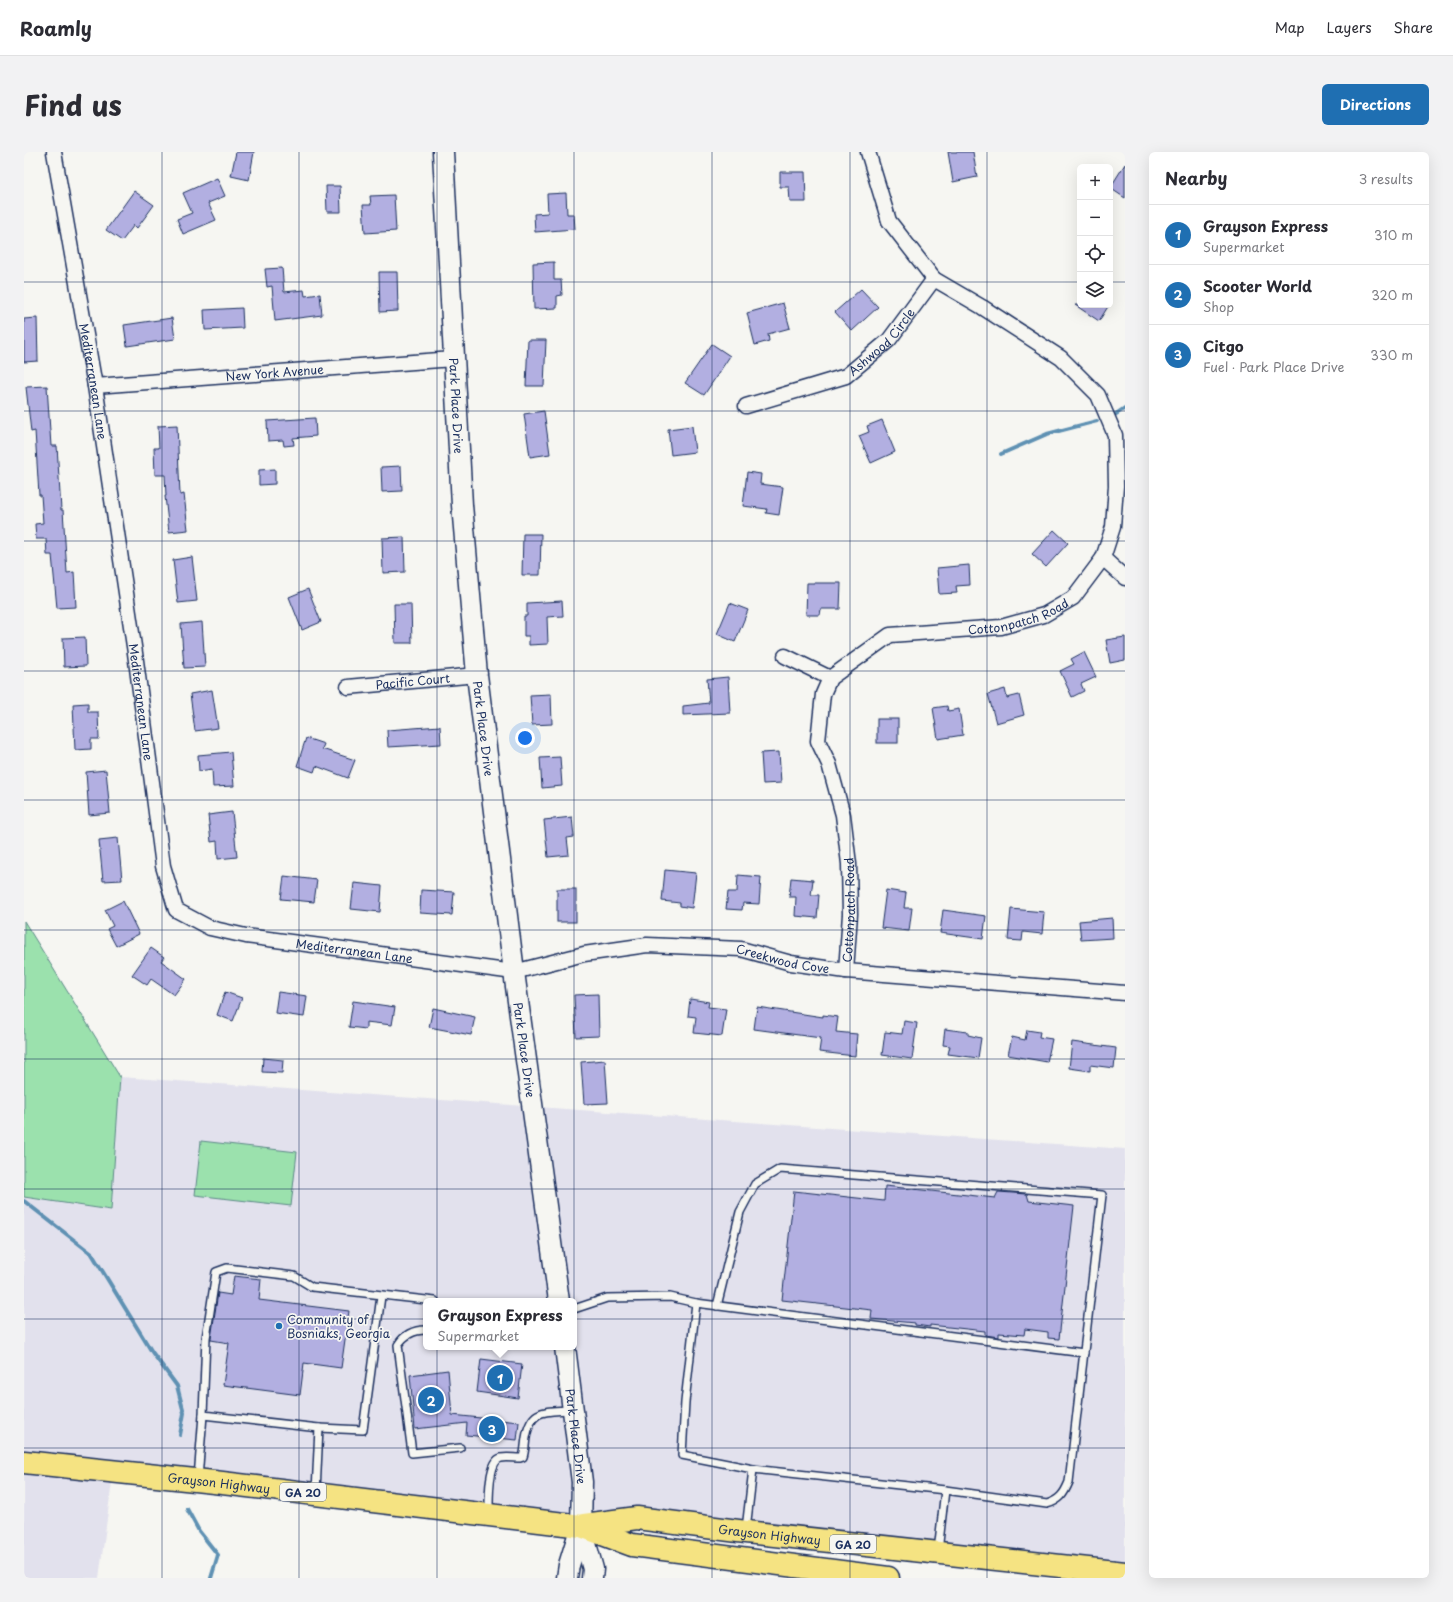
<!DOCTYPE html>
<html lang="en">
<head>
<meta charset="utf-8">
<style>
	:root { --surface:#fff; --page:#f2f2f3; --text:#2b2b33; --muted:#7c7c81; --line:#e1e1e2; --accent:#1f6fb2 }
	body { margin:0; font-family:"Playpen Sans",sans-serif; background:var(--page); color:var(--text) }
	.controls { position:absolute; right:12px; top:12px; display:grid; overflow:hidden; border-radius:6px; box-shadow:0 4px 16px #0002 }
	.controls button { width:36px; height:36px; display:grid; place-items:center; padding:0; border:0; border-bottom:1px solid var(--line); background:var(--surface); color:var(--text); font:20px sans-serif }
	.you { position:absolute; left:501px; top:586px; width:14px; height:14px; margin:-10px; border:3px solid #fff; border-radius:50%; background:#1a73e8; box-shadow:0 0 0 6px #1a73e833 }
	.badge { display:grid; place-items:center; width:26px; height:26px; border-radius:50%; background:var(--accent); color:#fff; font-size:13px; font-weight:700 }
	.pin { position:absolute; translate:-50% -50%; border:2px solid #fff; box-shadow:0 1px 4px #0006 }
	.popup { position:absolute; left:399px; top:1146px; width:154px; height:52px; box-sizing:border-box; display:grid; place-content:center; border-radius:6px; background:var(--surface); filter:drop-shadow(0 1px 3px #0005); font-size:13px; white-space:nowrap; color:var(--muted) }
	.popup b { font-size:15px; color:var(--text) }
	.popup::after { content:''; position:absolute; left:50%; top:100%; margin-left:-8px; border:8px solid transparent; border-top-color:var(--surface) }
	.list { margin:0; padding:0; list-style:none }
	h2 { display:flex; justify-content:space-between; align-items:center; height:52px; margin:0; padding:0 16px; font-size:17px }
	h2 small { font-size:13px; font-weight:400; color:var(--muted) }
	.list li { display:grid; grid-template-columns:26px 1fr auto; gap:12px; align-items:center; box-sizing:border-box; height:60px; padding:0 16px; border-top:1px solid var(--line) }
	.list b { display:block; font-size:15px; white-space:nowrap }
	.list p { margin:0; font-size:13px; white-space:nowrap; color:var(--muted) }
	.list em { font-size:13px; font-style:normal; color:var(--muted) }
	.icon { flex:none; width:22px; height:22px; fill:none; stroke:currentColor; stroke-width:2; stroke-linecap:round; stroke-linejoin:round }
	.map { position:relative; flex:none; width:1101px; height:1426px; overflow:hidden; border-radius:6px }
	header { display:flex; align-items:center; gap:24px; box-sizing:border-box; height:56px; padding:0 20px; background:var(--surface); border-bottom:1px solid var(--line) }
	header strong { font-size:19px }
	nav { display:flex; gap:22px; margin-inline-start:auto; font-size:14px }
	.intro { display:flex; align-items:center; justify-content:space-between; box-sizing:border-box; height:96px; padding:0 24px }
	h1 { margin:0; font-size:28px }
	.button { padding:10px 18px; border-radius:6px; background:var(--accent); color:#fff; font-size:14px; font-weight:700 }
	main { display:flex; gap:24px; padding:0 24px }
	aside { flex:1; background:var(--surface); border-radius:6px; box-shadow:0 4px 16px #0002 }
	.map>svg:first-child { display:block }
</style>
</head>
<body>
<header>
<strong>Roamly</strong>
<nav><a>Map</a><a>Layers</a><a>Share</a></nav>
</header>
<div class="intro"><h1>Find us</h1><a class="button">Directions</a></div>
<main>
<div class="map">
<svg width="1101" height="1426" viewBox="0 0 1101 1426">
	<rect width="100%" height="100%" fill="#f6f6f2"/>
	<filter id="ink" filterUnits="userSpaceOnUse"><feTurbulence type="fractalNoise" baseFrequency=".025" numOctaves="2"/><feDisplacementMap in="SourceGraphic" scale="8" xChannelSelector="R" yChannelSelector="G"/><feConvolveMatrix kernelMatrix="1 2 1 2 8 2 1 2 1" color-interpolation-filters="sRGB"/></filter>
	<g filter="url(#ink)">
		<path fill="#e2e1ed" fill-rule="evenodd" d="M96 925 1101 997V1426H1041L555 1361 270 1338 91 1308 75 1426H0V1045L87 1058ZM402 1149H550V1195H402Z"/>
		<g fill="#9be1ad" stroke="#5b8886">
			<path d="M0 769 96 925 87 1058 0 1045Z"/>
			<path d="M177 989 273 1000 267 1054 171 1043Z"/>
		</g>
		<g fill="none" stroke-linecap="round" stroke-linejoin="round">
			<g stroke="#5e91b3" stroke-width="4">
				<path d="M1086 266 1101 256"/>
				<path d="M977 302 1023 282 1073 269"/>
				<path d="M0 1049 68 1102 128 1200 153 1234 160 1261 156 1283"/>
				<path d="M163 1357 175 1379 194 1403 187 1426"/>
			</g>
		</g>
		<g fill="#b2afe1" stroke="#1b2f5e">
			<path d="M212 0H230L225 28 207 24Z"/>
			<path d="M924 0H949L953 25 929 30Z"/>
			<path d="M1101 12V46L1086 36Z"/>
			<path d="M756 20H781L782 50H766L765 35H756Z"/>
			<path d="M193 26 201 44 184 51 192 68 159 82 153 67 168 61 159 41Z"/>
			<path d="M302 34H316L317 60H303Z"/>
			<path d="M110 39 130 53 113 76 110 73 98 89 82 78Z"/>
			<path d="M542 41 543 62H550L551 77 511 80 510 62 524 61 523 42Z"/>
			<path d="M370 43 372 79 341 81 339 53H347L346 44Z"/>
			<path d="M530 110V128H537L538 143 533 144V156L510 157 509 111Z"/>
			<path d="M258 116 260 140 280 138 281 144 296 142 298 163 251 169 248 134 243 135 241 117Z"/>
			<path d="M355 120H373L374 159 356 160Z"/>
			<path d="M837 137 854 155 828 179 811 160Z"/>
			<path d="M759 151 766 176 744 182 745 189 731 193 723 161Z"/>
			<path d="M1051 153H1085L1075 169Z"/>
			<path d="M218 156 219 176 181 178 180 158Z"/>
			<path d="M13 166 14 209 0 210V167Z"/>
			<path d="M148 166 151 187 103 194 100 173Z"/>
			<path d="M504 188H522L520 234H502Z"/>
			<path d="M688 192 706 204 680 243 661 231Z"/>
			<path d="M23 234 27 294H33L37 358H39L43 421 50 420 52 455 33 456 28 403H23L22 387H12L11 372 19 371 17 343H15L11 279 7 280 2 235Z"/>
			<path d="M520 259 526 302 506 305 500 262Z"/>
			<path d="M291 266 292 284 269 286 270 293 260 294 259 288 244 289 243 269Z"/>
			<path d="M858 268 871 300 847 311 835 284 845 280 843 274Z"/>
			<path d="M153 273 156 343 160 342 164 378 145 380 141 344H142L141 323H131L130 296H135L134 274Z"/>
			<path d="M668 274 671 300 647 303 644 277Z"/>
			<path d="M377 314 378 339 358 340 357 315Z"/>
			<path d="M251 317V332L235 333V318Z"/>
			<path d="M723 320 737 322 736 332 759 335 755 363 742 361 743 357 719 354Z"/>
			<path d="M1030 378 1044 391 1022 415 1008 402Z"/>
			<path d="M499 382H517L516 423H498Z"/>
			<path d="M380 385 381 420 359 421 358 386Z"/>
			<path d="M168 405 173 449 154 451 149 408Z"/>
			<path d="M945 413 946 433 932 434 933 441 915 442 913 416Z"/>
			<path d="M783 431H817L816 457H797L796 463H782Z"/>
			<path d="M284 437 297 470 278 478 265 445Z"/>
			<path d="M538 449 539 464 523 465 524 492 505 493V484H500V464H503V451Z"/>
			<path d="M706 451 724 458 711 490 693 482Z"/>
			<path d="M370 452H387L388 491H371Z"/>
			<path d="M178 470 181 515 160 516 157 472Z"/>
			<path d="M61 485 62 514 40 515 39 486Z"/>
			<path d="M1101 485V508L1086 511 1082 488Z"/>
			<path d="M1060 500 1072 525 1057 532 1060 539 1048 545 1036 519 1050 512 1047 507Z"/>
			<path d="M704 525 706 561 659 563V554L685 551 683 527Z"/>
			<path d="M981 537 983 546 995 543 1000 563 972 571 964 542Z"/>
			<path d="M188 538 194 576 171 579 166 542Z"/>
			<path d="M527 542 528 572 508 573 506 543Z"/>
			<path d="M64 551V560H74L75 587H67V597L51 598 49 552Z"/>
			<path d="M923 554 924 559 935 557 939 583 914 587 909 556Z"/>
			<rect x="853" y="567" width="21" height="24"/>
			<path d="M416 574 417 592 364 595 363 578Z"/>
			<path d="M282 586 300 592 298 597 331 608 324 626 292 614 290 620 273 614Z"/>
			<path d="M207 600 210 634 189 635 188 617 175 619 174 603Z"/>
			<path d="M755 600 757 631 739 632 737 601Z"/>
			<path d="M536 605 538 634 518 636 516 606Z"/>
			<path d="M82 618 86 661 65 663 62 620Z"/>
			<path d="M208 660 213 705 194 707 193 689 187 690 184 663Z"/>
			<path d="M548 665 550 685 543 686 545 703 524 705 520 668Z"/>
			<path d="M94 686 98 728 79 729 75 688Z"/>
			<path d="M641 718 672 721 668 756 656 754V751L638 749Z"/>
			<path d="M714 723 737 725 735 752 719 751 718 758 702 757 704 740H713Z"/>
			<path d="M260 724 293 728 290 750 257 747Z"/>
			<path d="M767 726 789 728 787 743H795L793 766 771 764 772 745H765Z"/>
			<path d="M330 731 358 734 356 760 327 757Z"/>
			<rect x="533" y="737" width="19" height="33"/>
			<path d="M397 738 430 740 428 763 396 761Z"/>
			<path d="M862 738 882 741 880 756H888L885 779 857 776Z"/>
			<path d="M99 749 115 782 92 794 83 777 89 774 81 758Z"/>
			<path d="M987 757 1020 760 1018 782 999 780 998 789 984 788Z"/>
			<path d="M919 758 962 764 959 787 916 781Z"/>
			<path d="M1088 766 1089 786 1057 788 1055 769Z"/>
			<path d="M127 796 140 805 137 809 162 827 150 843 127 827 123 833 108 823Z"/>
			<path d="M201 840 218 846 209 869 193 863Z"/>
			<path d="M254 840 283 844 280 865 251 861Z"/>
			<path d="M574 842 575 884 552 885 550 843Z"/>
			<path d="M666 847 685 850 684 855 702 857 698 884 670 881 672 865 664 864Z"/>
			<path d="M329 849 371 855 368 873 342 870V877L325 875Z"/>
			<path d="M733 855 799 865V863L814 865 812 880 833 882 831 904 795 900 797 886 730 877Z"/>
			<path d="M409 856 451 865 447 883 405 875Z"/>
			<path d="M880 869 893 871 888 907 858 903 861 880 878 882Z"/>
			<path d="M921 877 944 880V883L957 886 954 906 924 902 926 894 919 893Z"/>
			<path d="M1003 878 1016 880 1015 885 1028 887 1023 910 984 903 988 885 1001 888Z"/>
			<path d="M1048 890 1092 896 1090 916 1066 913V919L1045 916Z"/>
			<path d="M239 906 259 908 258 921 238 920Z"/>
			<path d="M581 908 584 951 560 952 557 910Z"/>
			<path d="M861 1034 971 1046 974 1040 1003 1042 1005 1049 1050 1054 1035 1187 1024 1186V1180L1001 1177 1000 1183 975 1181V1185L961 1183V1179L906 1173V1175L891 1173V1171L847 1167 848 1158 758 1148 770 1039 860 1049Z"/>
			<path d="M210 1124 237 1127 235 1148 325 1159 317 1216 280 1211 276 1243 199 1233 205 1191 187 1188V1186L194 1141 207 1143Z"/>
			<path d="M457 1207 498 1212 494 1246 453 1240Z"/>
			<path d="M424 1218 428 1263 495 1270 493 1288 442 1283 443 1271 391 1277 386 1223Z"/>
		</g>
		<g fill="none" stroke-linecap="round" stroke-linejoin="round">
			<g stroke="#1b2f5e" stroke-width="10">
				<g id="lane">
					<path d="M672 1151 1060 1201"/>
					<path d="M693 1154 716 1060 731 1032 756 1017 1078 1043 1045 1330C1040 1342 1036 1348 1023 1352L921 1338"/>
					<path d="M550 1157 583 1146 646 1145 672 1151 661 1250 658 1303 729 1317 722 1377"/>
					<path d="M402 1178C390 1178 380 1183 374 1193L388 1301 436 1296"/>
					<path d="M295 1276 179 1263 182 1186 192 1120 203 1116 270 1124 288 1135 411 1149"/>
					<path d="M729 1317 921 1338 914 1399"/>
					<path d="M174 1326 179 1263"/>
					<path d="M292 1340 295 1276 339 1278 357 1144"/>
					<path d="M465 1360C465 1349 464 1309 477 1306 482 1305 490 1306 496 1306L499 1305C501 1299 501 1292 502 1286 507 1255 522 1260 547 1258"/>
				</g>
			</g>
			<g stroke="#1b2f5e" stroke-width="17">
				<g id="street">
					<path id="s1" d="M30 0 71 234 111 501 139 714 152 758 186 776 222 784 490 820 560 802 623 793 717 797 767 811 822 819 1101 841"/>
					<path id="s2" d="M71 234 429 207"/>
					<path id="s3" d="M722 254 822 224 865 188 910 127"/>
					<path d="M1079 406 1101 426"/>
					<path d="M761 504 806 526"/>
					<path id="s4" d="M324 535 453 523"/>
					<path id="s5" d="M822 819 826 762 825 712 819 663 805 612 794 589 799 542 806 526 866 483 977 475 1020 463 1049 446 1079 406 1089 375 1092 334 1091 283 1074 243 1037 206 958 155 910 127 865 69 844 0"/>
				</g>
			</g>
			<g stroke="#1b2f5e" stroke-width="23">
				<g id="secondary">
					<path id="s6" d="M419 0 438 353 453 523 490 820 535 1149"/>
					<path id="s7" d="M541 1195 558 1330 557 1374 545 1413 543 1426"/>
					<path d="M557 1374 569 1417 568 1426"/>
				</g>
			</g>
			<g stroke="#1b2f5e" stroke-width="25">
				<g id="primary">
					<path id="s8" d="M0 1310 190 1330 557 1374 608 1393 864 1426"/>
					<path id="s9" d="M560 1373 613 1366 722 1380 1101 1421"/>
				</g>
			</g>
			<use href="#lane" stroke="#f6f6f2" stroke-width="7"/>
			<use href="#street" stroke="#f6f6f2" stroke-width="14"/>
			<use href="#secondary" stroke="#f6f6f2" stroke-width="20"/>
			<use href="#primary" stroke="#f5e382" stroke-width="22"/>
		</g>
	</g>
	<path fill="none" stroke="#1b2f5e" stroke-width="1" stroke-opacity="0.55" d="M138 0V1426M275 0V1426M413 0V1426M550 0V1426M688 0V1426M826 0V1426M963 0V1426M0 130H1056M1086 130H1101M0 259H1101M0 389H1101M0 519H1101M0 648H1101M0 778H1101M0 907H1101M0 1037H1101M0 1167H1101M0 1296H1101"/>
	<circle fill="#1f6fb2" stroke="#f6f6f2" stroke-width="1.5" cx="255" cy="1174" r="4"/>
	<g text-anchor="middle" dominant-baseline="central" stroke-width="3.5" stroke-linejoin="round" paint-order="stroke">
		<g fill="#f6f6f2" stroke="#5d6b8a" stroke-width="1">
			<rect x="256" y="1331" width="46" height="18" rx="3"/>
			<rect x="806" y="1383" width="46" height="18" rx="3"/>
		</g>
		<g font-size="11" font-weight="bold" fill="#1b2f5e">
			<text x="279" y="1340">GA 20</text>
			<text x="829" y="1392">GA 20</text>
		</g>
		<g font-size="12" fill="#1b2f5e" stroke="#f6f6f2">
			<text stroke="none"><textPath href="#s3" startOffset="154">Ashwood Circle</textPath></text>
			<text stroke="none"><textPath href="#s2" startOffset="180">New York Avenue</textPath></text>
			<text stroke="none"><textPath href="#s1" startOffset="233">Mediterranean Lane</textPath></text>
			<text stroke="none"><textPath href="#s6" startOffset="254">Park Place Drive</textPath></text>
			<text stroke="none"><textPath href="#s5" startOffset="504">Cottonpatch Road</textPath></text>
			<text stroke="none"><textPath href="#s4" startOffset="65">Pacific Court</textPath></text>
			<text stroke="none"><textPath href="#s1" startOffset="557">Mediterranean Lane</textPath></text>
			<text stroke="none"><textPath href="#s6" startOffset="578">Park Place Drive</textPath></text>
			<text stroke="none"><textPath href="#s5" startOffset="61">Cottonpatch Road</textPath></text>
			<text stroke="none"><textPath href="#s1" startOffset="953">Mediterranean Lane</textPath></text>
			<text stroke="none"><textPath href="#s1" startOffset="1387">Creekwood Cove</textPath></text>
			<text stroke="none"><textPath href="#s6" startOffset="902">Park Place Drive</textPath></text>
			<text stroke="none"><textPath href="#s7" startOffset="90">Park Place Drive</textPath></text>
			<text stroke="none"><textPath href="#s8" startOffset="196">Grayson Highway</textPath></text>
			<text stroke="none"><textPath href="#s9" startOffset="187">Grayson Highway</textPath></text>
		</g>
		<g font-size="12" fill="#1b2f5e" stroke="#f6f6f2" text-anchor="start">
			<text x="263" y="1167">Community of<tspan x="263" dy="14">Bosniaks, Georgia</tspan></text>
		</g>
	</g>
</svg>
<div class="controls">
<button>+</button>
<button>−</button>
<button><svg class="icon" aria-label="locate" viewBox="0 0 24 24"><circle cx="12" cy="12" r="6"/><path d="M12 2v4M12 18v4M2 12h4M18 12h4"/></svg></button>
<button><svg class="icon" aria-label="layers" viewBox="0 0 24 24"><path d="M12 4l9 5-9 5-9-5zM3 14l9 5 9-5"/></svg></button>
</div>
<div class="you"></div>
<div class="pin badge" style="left:476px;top:1226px">1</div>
<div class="popup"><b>Grayson Express</b>Supermarket</div>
<div class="pin badge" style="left:407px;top:1248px">2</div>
<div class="pin badge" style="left:468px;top:1277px">3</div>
</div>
<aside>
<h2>Nearby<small>3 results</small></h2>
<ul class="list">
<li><span class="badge">1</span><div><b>Grayson Express</b><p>Supermarket</p></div><em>310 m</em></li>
<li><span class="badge">2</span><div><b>Scooter World</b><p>Shop</p></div><em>320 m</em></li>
<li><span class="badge">3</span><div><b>Citgo</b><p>Fuel · Park Place Drive</p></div><em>330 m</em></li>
</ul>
</aside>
</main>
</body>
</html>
